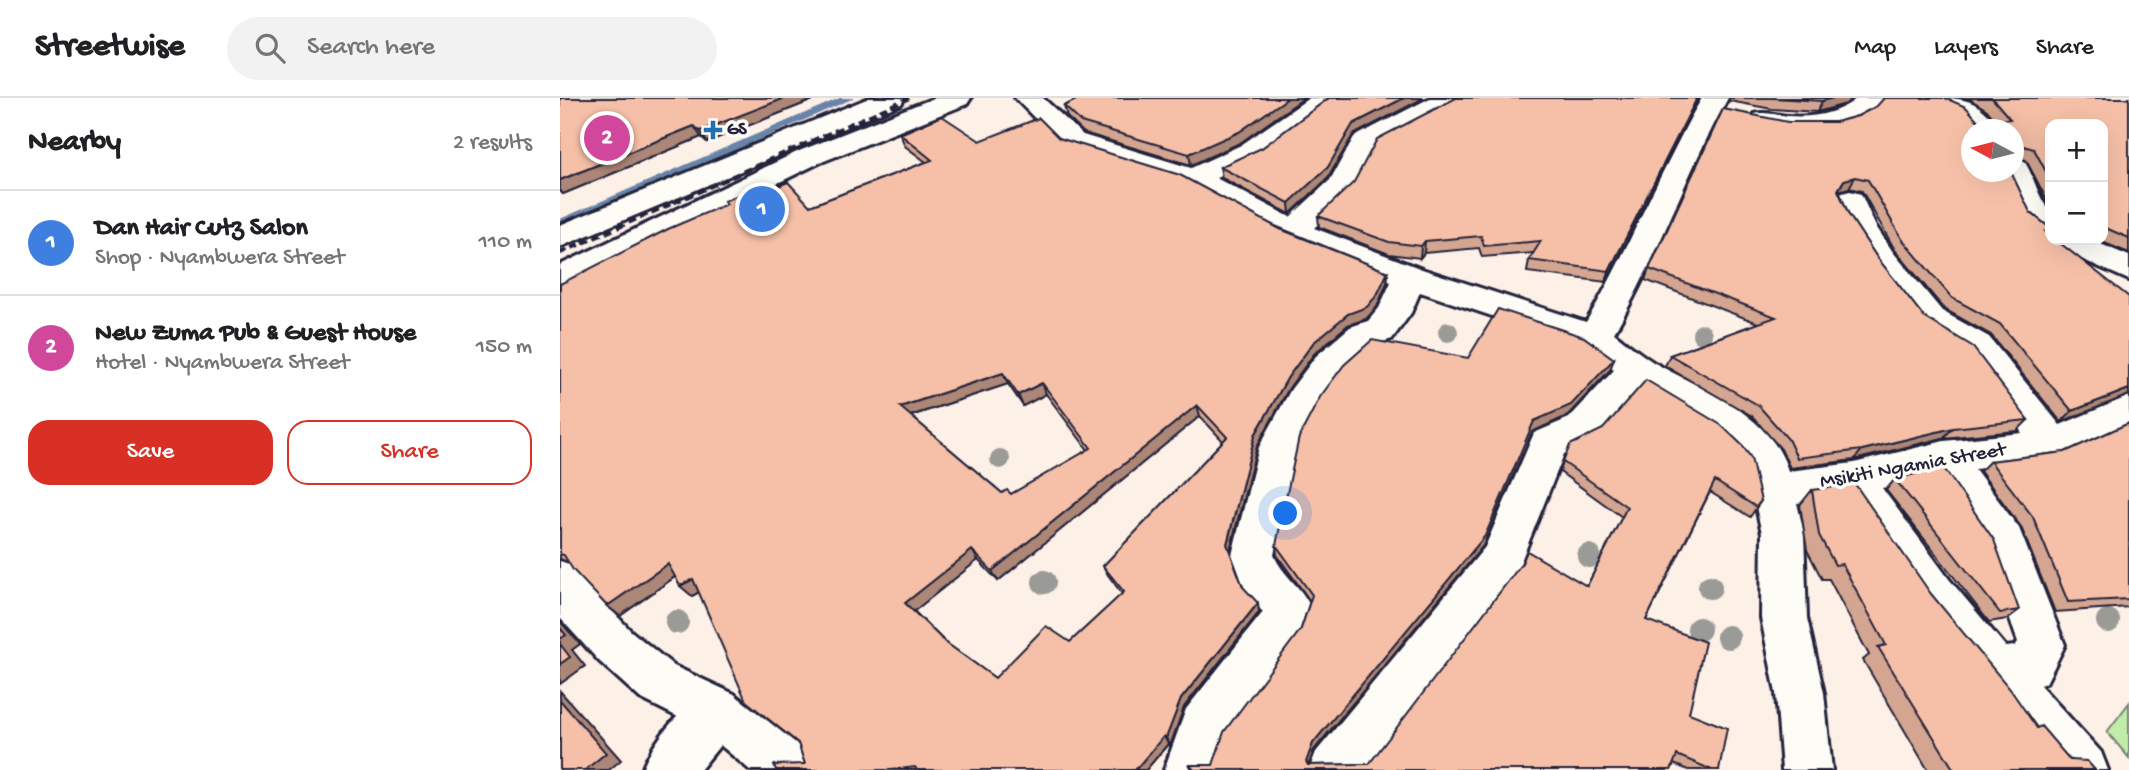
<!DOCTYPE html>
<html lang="en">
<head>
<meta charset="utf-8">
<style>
	:root { --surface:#fff; --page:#f2f2f2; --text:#202124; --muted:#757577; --line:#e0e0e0; --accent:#d93025 }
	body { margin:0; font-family:"Gochi Hand",sans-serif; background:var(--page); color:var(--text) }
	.controls { position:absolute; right:21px; top:21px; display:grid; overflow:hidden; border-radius:14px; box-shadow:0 7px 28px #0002 }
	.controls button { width:63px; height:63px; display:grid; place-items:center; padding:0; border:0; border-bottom:2px solid var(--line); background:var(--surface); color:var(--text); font:35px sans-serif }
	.compass { position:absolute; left:1401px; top:21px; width:63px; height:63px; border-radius:50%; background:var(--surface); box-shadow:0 7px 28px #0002; rotate:277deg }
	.you { position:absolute; left:726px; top:416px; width:24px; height:24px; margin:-18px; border:5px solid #fff; border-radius:50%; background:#1a73e8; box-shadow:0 0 0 10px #1a73e833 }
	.badge { display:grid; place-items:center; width:46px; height:46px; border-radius:50%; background:var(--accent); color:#fff; font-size:23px; font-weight:700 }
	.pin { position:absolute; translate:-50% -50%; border:4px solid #fff; box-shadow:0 2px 7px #0006 }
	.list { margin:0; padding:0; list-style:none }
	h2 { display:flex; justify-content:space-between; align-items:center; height:91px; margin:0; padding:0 28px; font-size:30px }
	h2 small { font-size:23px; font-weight:400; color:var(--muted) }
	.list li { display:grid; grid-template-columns:46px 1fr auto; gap:21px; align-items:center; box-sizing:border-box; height:105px; padding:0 28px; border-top:2px solid var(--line) }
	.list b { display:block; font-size:26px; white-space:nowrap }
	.list p { margin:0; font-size:23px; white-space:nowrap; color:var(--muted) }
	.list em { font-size:23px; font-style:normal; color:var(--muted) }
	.actions { display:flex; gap:14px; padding:21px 28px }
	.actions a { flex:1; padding:16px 0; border:2px solid var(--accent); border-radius:21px; text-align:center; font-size:24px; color:var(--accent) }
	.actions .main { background:var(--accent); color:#fff }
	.icon { flex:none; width:38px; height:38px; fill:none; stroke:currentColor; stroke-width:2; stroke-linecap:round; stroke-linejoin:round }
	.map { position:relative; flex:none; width:1569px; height:672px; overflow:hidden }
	header { display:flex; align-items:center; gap:42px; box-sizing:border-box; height:98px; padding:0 35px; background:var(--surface); border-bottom:2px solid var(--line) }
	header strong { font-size:33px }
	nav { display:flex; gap:38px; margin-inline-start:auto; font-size:24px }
	.search { width:490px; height:63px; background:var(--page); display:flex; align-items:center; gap:18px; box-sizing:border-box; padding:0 24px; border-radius:38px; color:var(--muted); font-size:26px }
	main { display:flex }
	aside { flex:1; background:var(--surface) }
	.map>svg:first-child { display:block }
</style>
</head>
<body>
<header>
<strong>Streetwise</strong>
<div class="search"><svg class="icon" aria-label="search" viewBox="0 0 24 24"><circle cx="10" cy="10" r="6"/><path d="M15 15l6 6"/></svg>Search here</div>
<nav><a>Map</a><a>Layers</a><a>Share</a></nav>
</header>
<main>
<aside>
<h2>Nearby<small>2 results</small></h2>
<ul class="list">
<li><span class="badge" style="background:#3f7fe0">1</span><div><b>Dan Hair Cutz Salon</b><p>Shop · Nyambwera Street</p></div><em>110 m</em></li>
<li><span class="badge" style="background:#d1479c">2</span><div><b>New Zuma Pub &amp; Guest House</b><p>Hotel · Nyambwera Street</p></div><em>150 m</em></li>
</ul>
<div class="actions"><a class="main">Save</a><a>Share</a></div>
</aside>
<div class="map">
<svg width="1569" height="672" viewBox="0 0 1569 672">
	<rect width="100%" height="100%" fill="#fcf0e7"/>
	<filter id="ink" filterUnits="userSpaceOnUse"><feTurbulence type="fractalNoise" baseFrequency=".0143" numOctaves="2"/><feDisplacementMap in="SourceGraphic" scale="14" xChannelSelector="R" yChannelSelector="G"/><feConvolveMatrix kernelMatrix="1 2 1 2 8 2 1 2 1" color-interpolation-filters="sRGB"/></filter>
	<g filter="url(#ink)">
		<path fill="#c1eca9" stroke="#728772" stroke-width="2" d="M1569 605V660L1547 634Z"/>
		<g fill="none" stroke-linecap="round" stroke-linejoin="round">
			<path fill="#6984a9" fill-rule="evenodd" d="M280 0H294L0 130V121Z"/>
			<g stroke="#22223b" stroke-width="6">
				<g id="street">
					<path d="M309 0H345L341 6 0 149V127Z"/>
					<path d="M455 0H483L523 37 631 70 681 47 749 0H779L701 59 656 80 730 119 770 82 794 39 870 0H903L899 6 815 50 792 93 754 130 862 171 1026 224C1070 152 1098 72 1142 0H1168C1125 76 1098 160 1054 235 1067 245 1079 255 1093 264 1140 291 1211 315 1228 373L1294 365 1384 343 1462 335 1405 257 1358 229 1311 168 1285 127 1275 102 1279 96 1290 93 1301 96 1315 127 1333 154 1382 213 1429 239 1500 327 1569 298V328L1493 362 1415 371 1459 430 1505 547 1486 585 1480 587 1541 654 1548 672H1490L1357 509 1284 399 1237 405 1244 435 1247 520 1264 595 1272 672H1222L1216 595 1201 520 1202 435 1187 370 1178 356 1157 336 1081 290 1037 340 1004 356 957 473 806 672H749L756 654 925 449 974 335 1009 320 1054 272 1022 248 860 194 851 215 832 241 814 247 782 276 758 309 737 349 714 457C723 478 741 488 750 508L739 539 664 641 654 672H604L626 611 703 514 687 498 672 457 699 349 731 291 756 258 790 229 808 223 819 210 831 184 722 140 623 86 503 49ZM1375 377 1425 451 1458 544 1455 548 1446 549 1389 481 1322 390Z"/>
					<path d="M1297 0H1326C1299 40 1236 38 1194 28L1190 22 1194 16C1206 13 1216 17 1228 18 1252 20 1278 16 1297 0Z"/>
					<path d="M1370 0C1406 0 1418 0 1440 32H1412L1401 18 1374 6Z"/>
					<path d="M1454 60 1464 63C1475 79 1477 99 1490 113V142H1531L1569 158V182L1494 149 1490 142C1461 134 1450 98 1441 74H1454Z"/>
					<path d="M157 589 174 596 181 613 174 630 140 672H82C94 641 126 602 157 589Z"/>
				</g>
			</g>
			<g stroke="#22223b" stroke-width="6">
				<g id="secondary">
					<path d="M374 0H411L407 6 259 65 0 191V167L239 53Z"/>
					<path d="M0 463 15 468 24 483 71 533 114 568 174 596 247 654 254 672H190L140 630 80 600 39 563 0 520Z"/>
				</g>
			</g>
			<use href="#street" fill="#fdfcf7" fill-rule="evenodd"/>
			<use href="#secondary" fill="#fdfcf7" fill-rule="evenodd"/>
			<path stroke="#22223b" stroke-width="4.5" stroke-dasharray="8 4.5" stroke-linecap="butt" d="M0 155 349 0"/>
		</g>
		<g fill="#9a9a97">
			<circle cx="888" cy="234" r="10"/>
			<circle cx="1142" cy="236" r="10"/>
			<circle cx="440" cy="361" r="10"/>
			<circle cx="1029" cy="458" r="12"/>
			<circle cx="484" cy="484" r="12"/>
			<circle cx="1150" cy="489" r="12"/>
			<circle cx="1548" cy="523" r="12"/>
			<circle cx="117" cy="524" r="12"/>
			<circle cx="1139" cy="531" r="12"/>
			<circle cx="1168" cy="539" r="12"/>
		</g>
		<g fill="#d4a590" stroke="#22223b" stroke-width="2" fill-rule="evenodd">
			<path d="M0 0H258L147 44 141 39 3 96 0 93Z"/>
			<path d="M769 0H864L793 37 768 80 730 116 662 80 660 69 702 50Z"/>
			<path d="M896 0H1139L1046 184 967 174 969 162 974 155 922 159 919 150 864 155 860 160 829 156 759 129 758 118Z"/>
			<path d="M1169 0H1293L1286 6 1257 14 1212 11 1169 3Z"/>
			<path d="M1403 0H1569V155L1537 142H1543V26H1490V108L1466 62 1459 60 1453 68V32H1411L1470 114 1490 130V142L1569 297 1501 324 1431 237 1384 211 1335 152 1302 93 1289 90 1279 93 1289 117 1316 158 1364 219 1468 322 1457 333 1383 340 1294 362 1230 370 1221 351 1192 318 1105 268 1110 257 1198 225 1085 182 1089 171 1228 24H1276L1298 18 1317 8 1419 24 1435 22 1427 12 1411 2Z"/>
			<path d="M504 8 680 45 631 67 524 35 507 19Z"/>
			<path d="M340 36 420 43 499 40 828 174 827 185 817 209 806 221 788 227 754 256 729 290 697 348 670 454 683 489 699 514 624 609 610 648 608 646 586 672H216L245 666 238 645 139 494 132 498 115 479 60 518 47 508 8 464 0 461V186L250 108 366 64 345 48ZM448 286 463 308 486 296 528 352 451 396 442 395 351 318ZM640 318 663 343 543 468 548 477 562 496 510 544 435 580 385 544 354 513 418 462 438 483Z"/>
			<path d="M908 260 1050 272 1007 318 972 334 923 448 754 652 748 667 809 666 1027 488 1062 419 1000 374 1003 364 1043 331 1201 403 1190 419 1150 394 1086 522 1129 615 1159 672H1128L1114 666 1111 672H632L630 667H653L741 531 750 503 717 457 716 447Z"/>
			<path d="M1569 325V509L1495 514 1461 429 1420 373 1430 363 1505 354Z"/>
			<path d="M1335 381 1459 512 1447 521 1429 524 1326 392Z"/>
			<path d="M1252 392 1371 496 1477 630 1510 662 1535 672H1368L1303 562 1309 557 1269 481H1262L1247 452 1240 407Z"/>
		</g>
		<g fill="#ac8676" stroke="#22223b" stroke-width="2">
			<path d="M225 0H258L147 44 140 33Z"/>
			<path d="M728 0H744L680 45 631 67 629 56Z"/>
			<path d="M844 0H864L793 37 768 80 730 116 729 105 793 26Z"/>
			<path d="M1137 0H1139L1046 184 1049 173Z"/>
			<path d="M1273 0H1293L1286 6 1257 14 1262 3Z"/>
			<path d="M134 28 141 39 3 96 0 92V82Z"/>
			<path d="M1295 79 1289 90 1278 93 1273 103 1284 82Z"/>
			<path d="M865 143 864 155 860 160 861 148Z"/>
			<path d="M828 174 827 185 817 209 806 221 788 227 754 256 729 290 697 348 669 456 667 446 695 337 728 279 753 245Z"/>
			<path d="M1054 261 1050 272 1007 318 972 334 923 448 754 652 747 671 746 664 753 645 974 323Z"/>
			<path d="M443 275 448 286 347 319 340 309Z"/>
			<path d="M482 285 486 296 463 308 458 297Z"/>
			<path d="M1569 291V297L1501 324 1512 313Z"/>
			<path d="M637 307 640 318 438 483 432 473Z"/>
			<path d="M1393 330 1383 340 1294 362 1302 352Z"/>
			<path d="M412 452 418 462 353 514 345 505Z"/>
			<path d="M108 466 120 475 60 518 47 508Z"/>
			<path d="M133 481 145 491 132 498 120 488Z"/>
			<path d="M698 505 699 514 624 609 610 648 606 640 621 601Z"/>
			<path d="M0 523 20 546 12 552 25 568 0 586Z"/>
			<path d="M0 593 61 662 49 672H25L0 602Z"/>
			<path d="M604 638 608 646 586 672H575Z"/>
		</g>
		<g fill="#f6c0a8" stroke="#22223b" stroke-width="2" fill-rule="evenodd">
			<path d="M0 0H225L140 33 134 28 0 82Z"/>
			<path d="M520 0H728L679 34 629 56 521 24 504 8Z"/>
			<path d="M769 0H844L793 26 768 69 729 105 660 69 702 50Z"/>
			<path d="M896 0H1137L1049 173 969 162 981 143 924 148 921 138 865 143 861 148 829 144 758 118 794 84 817 41Z"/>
			<path d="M1214 0H1273L1262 3Z"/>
			<path d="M1324 0H1385L1406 9 1419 24 1450 21 1432 0H1569V140L1543 129V26H1490V81L1474 51 1460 47 1459 60H1453V32H1411V74H1451L1470 114 1490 130V135L1486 134 1490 138V142H1496L1569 199V291L1512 313 1440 226 1392 200 1342 141 1308 82 1295 79 1284 82 1278 92 1289 117 1316 158 1364 219 1412 248 1468 322 1393 330 1302 352 1237 360 1228 341 1198 307 1110 257 1216 219 1089 171 1163 11 1228 24H1276L1298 18 1317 8Z"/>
			<path d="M382 18 420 43 479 20 499 40 620 77 720 131 828 174 817 197 807 209 788 216 753 245 728 279 695 337 667 446 683 489 698 505 621 601 606 640 604 638 575 672H357L355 669 331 672H216L214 667 245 666 238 645 186 603 133 481 120 488 108 466 47 508 13 472 4 457 0 456V186L108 131 167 106 164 103 202 87 207 93 228 84 250 108 372 62 340 36ZM443 275 458 297 482 285 531 350 451 396 447 392 442 395 340 309ZM637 307 667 339 543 468 564 494 510 544 486 528 435 580 385 544 345 505 412 452 432 473Z"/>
			<path d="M938 211 1024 239 1054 261 1011 307 974 323 925 438 753 645 746 664 748 667 809 666 962 465 967 453 1027 488 1067 409 1003 364 1010 347 1043 331 1086 282 1161 327 1182 347 1191 360 1201 403 1196 409 1155 383 1086 522 1145 544 1129 615 1167 630 1159 672H1152L1117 657 1111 672H634L630 667H653L664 634 741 531 752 497 716 447 739 339 760 299 784 267 812 242 908 260Z"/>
			<path d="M1569 325V501L1508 504 1473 419 1430 363 1505 354Z"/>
			<path d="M1383 369 1434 442 1459 512 1440 515 1335 381Z"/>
			<path d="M1295 386 1371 496 1450 591 1477 630 1481 628 1510 662 1527 663 1535 672H1394L1318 549 1326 547 1282 466 1275 467 1259 437 1252 392Z"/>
			<path d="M0 530 6 537 0 541Z"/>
			<path d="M0 546 10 559 0 566Z"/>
			<path d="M0 602 46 655 25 672H0Z"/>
		</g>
	</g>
	<path fill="#1f6fb2" stroke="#fdfcf7" stroke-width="2.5" d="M149.5 21.5h7v7h7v7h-7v7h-7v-7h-7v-7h7z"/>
	<g text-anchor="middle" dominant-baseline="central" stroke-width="7" stroke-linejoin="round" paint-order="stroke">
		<g font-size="18" font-weight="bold" fill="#22223b" stroke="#fdfcf7" text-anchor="start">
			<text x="167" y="32">GS</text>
		</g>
		<g font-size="21" fill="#22223b" stroke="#fdfcf7">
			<text transform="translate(1353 369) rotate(-10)">Msikiti Ngamia Street</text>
		</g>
	</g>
</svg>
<div class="controls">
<button>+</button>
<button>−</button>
</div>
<svg class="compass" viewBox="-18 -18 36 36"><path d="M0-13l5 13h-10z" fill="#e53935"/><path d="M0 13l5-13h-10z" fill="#757577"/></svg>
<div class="you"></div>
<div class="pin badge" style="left:202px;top:111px;background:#3f7fe0">1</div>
<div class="pin badge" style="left:47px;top:40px;background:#d1479c">2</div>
</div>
</main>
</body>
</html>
